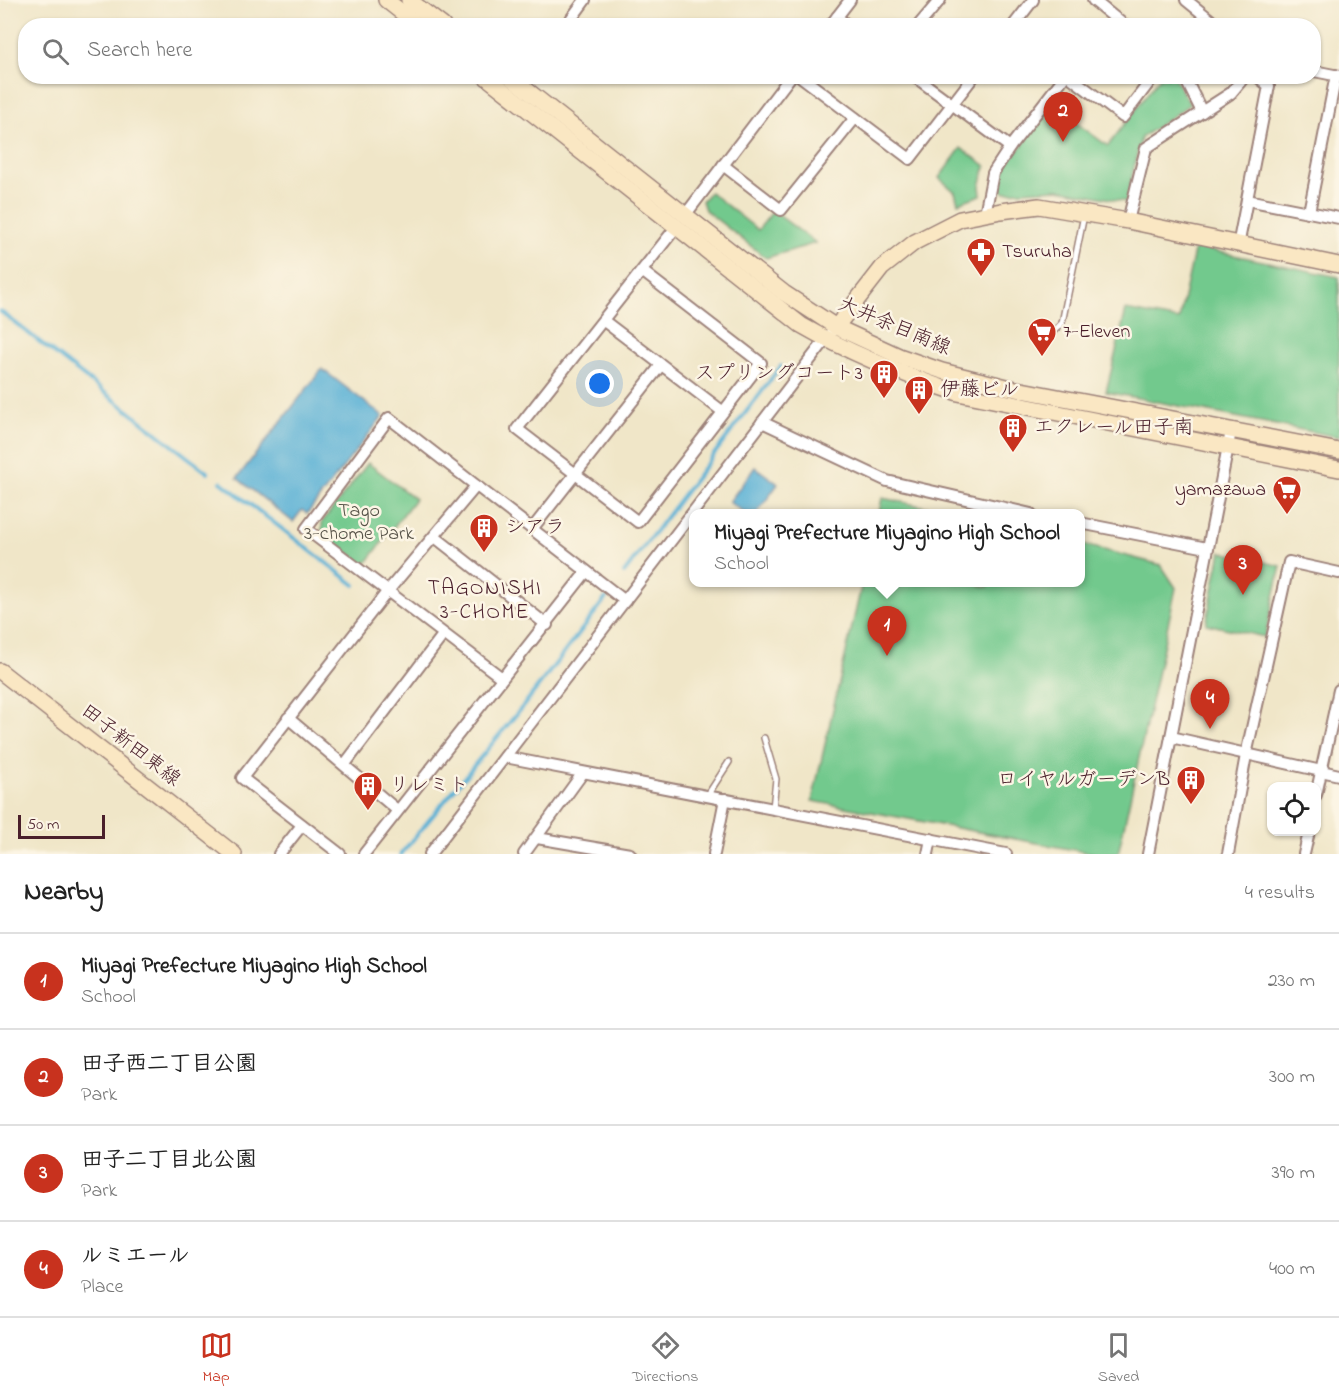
<!DOCTYPE html>
<html lang="en">
<head>
<meta charset="utf-8">
<style>
	:root { --surface:#fff; --page:#f2f2f2; --text:#222; --muted:#767676; --line:#e0e0e0; --accent:#c8321e }
	body { margin:0; font-family:"Indie Flower","Klee One",sans-serif; background:var(--page); color:var(--text) }
	.controls { position:absolute; right:18px; bottom:18px; display:grid; overflow:hidden; border-radius:12px; box-shadow:0 2px 4px #0004 }
	.controls button { width:54px; height:54px; display:grid; place-items:center; padding:0; border:0; border-bottom:2px solid var(--line); background:var(--surface); color:var(--text); font:30px sans-serif }
	.scale { position:absolute; left:18px; bottom:15px; width:87px; box-sizing:border-box; padding-left:6px; border:3px solid #4a1f2b; border-top:0; font-size:16px; line-height:21px; white-space:nowrap; color:#4a1f2b; -webkit-text-stroke:4px #fcf5e5; paint-order:stroke }
	.you { position:absolute; left:600px; top:384px; width:21px; height:21px; margin:-15px; border:4px solid #fff; border-radius:50%; background:#1a73e8; box-shadow:0 0 0 9px #1a73e833 }
	.badge { display:grid; place-items:center; width:39px; height:39px; border-radius:50%; background:var(--accent); color:#fff; font-size:20px; font-weight:700 }
	.pin { position:absolute; translate:-50% -50px; filter:drop-shadow(0 2px 3px #0008) }
	.pin::after { content:''; position:absolute; top:32px; width:21px; height:18px; background:inherit; clip-path:polygon(0 0,100% 0,50% 100%) }
	.popup { position:absolute; left:689px; top:509px; width:396px; height:78px; box-sizing:border-box; display:grid; place-content:center; border-radius:12px; background:var(--surface); filter:drop-shadow(0 2px 4px #0005); font-size:20px; white-space:nowrap; color:var(--muted) }
	.popup b { font-size:22px; color:var(--text) }
	.popup::after { content:''; position:absolute; left:50%; top:100%; margin-left:-12px; border:12px solid transparent; border-top-color:var(--surface) }
	.list { margin:0; padding:0; list-style:none }
	h2 { display:flex; justify-content:space-between; align-items:center; height:78px; margin:0; padding:0 24px; font-size:26px }
	h2 small { font-size:20px; font-weight:400; color:var(--muted) }
	.list li { display:grid; grid-template-columns:39px 1fr auto; gap:18px; align-items:center; box-sizing:border-box; height:96px; padding:0 24px; border-top:2px solid var(--line) }
	.list b { display:block; font-size:22px; white-space:nowrap }
	.list p { margin:0; font-size:20px; white-space:nowrap; color:var(--muted) }
	.list em { font-size:20px; font-style:normal; color:var(--muted) }
	.icon { flex:none; width:33px; height:33px; fill:none; stroke:currentColor; stroke-width:2; stroke-linecap:round; stroke-linejoin:round }
	.map { position:relative; flex:none; width:1339px; height:854px; overflow:hidden }
	.search { position:absolute; background:var(--surface); box-shadow:0 2px 4px #0004; left:18px; right:18px; top:18px; height:66px; display:flex; align-items:center; gap:15px; box-sizing:border-box; padding:0 21px; border-radius:24px; color:var(--muted); font-size:22px }
	.sheet { height:462px; background:var(--surface) }
	nav { display:flex; justify-content:space-around; align-items:center; box-sizing:border-box; height:84px; border-top:2px solid var(--line); background:var(--surface); font-size:16px; color:var(--muted) }
	nav a { display:grid; justify-items:center; gap:3px }
	nav .on { color:var(--accent) }
	.map>svg:first-child { display:block }
</style>
</head>
<body>
<div class="map">
<svg width="1339" height="854" viewBox="0 0 1339 854">
	<rect width="100%" height="100%" fill="#fcf5e5"/>
	<filter id="ink" filterUnits="userSpaceOnUse"><feTurbulence type="fractalNoise" baseFrequency=".0167" numOctaves="2"/><feDisplacementMap in="SourceGraphic" scale="12" xChannelSelector="R" yChannelSelector="G"/><feConvolveMatrix kernelMatrix="1 2 1 2 8 2 1 2 1" color-interpolation-filters="sRGB"/></filter>
	<filter id="wash" filterUnits="userSpaceOnUse"><feTurbulence type="fractalNoise" baseFrequency=".008" numOctaves="4" result="noise"/><feDisplacementMap in="SourceGraphic" scale="24" xChannelSelector="R" yChannelSelector="G"/><feGaussianBlur stdDeviation="1.35" result="paint"/><feColorMatrix in="noise" values="0 0 0 0 0 0 0 0 0 0 0 0 0 0 0 0 0 1.4 0 .05"/><feComposite in="paint" operator="in"/></filter>
	<g filter="url(#wash)">
		<rect width="100%" height="100%" fill="#f0e6c8"/>
		<g fill="#72c98d" stroke="#5e745c" stroke-width="1.5">
			<path d="M1160 77H1174L1190 104 1141 138 1126 202 1059 189 1004 192 1000 188 1001 171 1053 106 1108 146Z"/>
			<path d="M961 148 986 166 980 186 981 195 958 203 955 192 939 178Z"/>
			<path d="M710 192 758 230 773 211 816 243 766 258 705 210 702 201Z"/>
			<path d="M1195 247 1339 277V437L1106 392 1126 310 1179 320Z"/>
			<path d="M368 463 415 499 365 565 322 533V522Z"/>
			<path d="M882 498 955 513H879Z"/>
			<path d="M1081 544 1161 565 1176 588 1118 854H1096L812 801 862 583 963 582 988 587 989 582H1080Z"/>
			<path d="M1221 552 1281 566 1265 637 1206 624Z"/>
		</g>
		<g fill="#58b0d5" stroke="#516880" stroke-width="1.5">
			<path d="M322 369 383 416 307 514 302 510 293 522 237 478Z"/>
			<path d="M755 467 778 484 757 513H745L729 502Z"/>
		</g>
		<g fill="none" stroke-linecap="round" stroke-linejoin="round">
			<g stroke="#58b0d5" stroke-width="4">
				<path d="M0 311 208 473"/>
				<path d="M221 482 355 585"/>
				<path d="M624 573 781 366"/>
				<path d="M401 854 524 705 606 598"/>
			</g>
		</g>
	</g>
	<g filter="url(#ink)">
		<g fill="none" stroke-linecap="round" stroke-linejoin="round">
			<g stroke="#9d827a" stroke-width="8">
				<g id="lane">
					<path d="M1055 330 1062 323 1084 215"/>
					<path d="M764 738 776 779 773 808"/>
					<path d="M707 796 729 762"/>
				</g>
			</g>
			<g stroke="#9d827a" stroke-width="14">
				<g id="street">
					<path d="M1093 0 1125 26"/>
					<path d="M1186 0 1218 26"/>
					<path d="M837 17 848 26"/>
					<path d="M566 26 585 0"/>
					<path d="M830 26 850 0"/>
					<path d="M918 26 940 0"/>
					<path d="M1013 26 1033 0"/>
					<path d="M1314 71 1339 76"/>
					<path d="M800 76 910 159 974 76"/>
					<path d="M914 76 1010 147"/>
					<path d="M1069 76 1123 117 1154 76"/>
					<path d="M1184 76 1202 112"/>
					<path d="M723 165 781 210 855 118"/>
					<path d="M1247 200 1339 218"/>
					<path d="M1309 212 1336 75"/>
					<path d="M686 214 791 76"/>
					<path d="M985 214 993 173 1010 147 1065 76"/>
					<path d="M1128 221 1146 148 1231 93 1245 76"/>
					<path d="M1238 246 1269 86 1257 76"/>
					<path d="M642 271 761 363 638 522 517 429 677 226"/>
					<path d="M604 321 722 411"/>
					<path d="M762 422 887 481 1031 514"/>
					<path d="M1080 523 1207 548"/>
					<path d="M532 529 661 365"/>
					<path d="M435 537 547 625"/>
					<path d="M502 678 306 529 389 418 625 601"/>
					<path d="M288 718 397 810"/>
					<path d="M1171 737 1339 775"/>
					<path d="M505 757 1006 854"/>
					<path d="M345 764 443 635"/>
					<path d="M1316 795 1339 690"/>
					<path d="M537 838 630 854"/>
					<path d="M279 854 302 825"/>
					<path d="M340 854 242 778 387 592 476 486"/>
					<path d="M364 854 586 572"/>
					<path d="M430 854 830 334"/>
					<path d="M524 854 582 774"/>
					<path d="M714 854 725 799"/>
					<path d="M928 854 931 839"/>
					<path d="M1148 854 1231 431"/>
					<path d="M1228 854 1246 755 1289 562 1339 573"/>
					<path d="M1304 854 1309 832"/>
				</g>
			</g>
			<g stroke="#9d827a" stroke-width="18">
				<g id="secondary">
					<path d="M386 0 419 26"/>
					<path d="M409 0 443 26"/>
					<path d="M485 76 801 325C851 354 904 375 958 393L1339 469"/>
					<path d="M509 76 784 293 836 327 899 356 942 371 1011 388 1339 451"/>
					<path d="M836 327 882 268 915 242 960 219 1001 211 1039 206 1128 221 1339 265"/>
					<path d="M0 671 234 854"/>
				</g>
			</g>
			<use href="#lane" stroke="#fff" stroke-width="5"/>
			<use href="#street" stroke="#fff" stroke-width="10"/>
			<use href="#secondary" stroke="#fae7c3" stroke-width="15"/>
		</g>
	</g>
	<defs>
		<g id="pharmacy-pin" transform="scale(1.5)"><path d="M0 17L-7.5 6A9.5 9.5 0 1 1 7.5 6Z" fill="#c8321e" stroke="#fcf5e5"/><path d="M-2-6h4v4h4v4h-4v4h-4v-4h-4v-4h4Z" fill="#fff"/></g>
		<g id="supermarket-pin" transform="scale(1.5)"><path d="M0 17L-7.5 6A9.5 9.5 0 1 1 7.5 6Z" fill="#c8321e" stroke="#fcf5e5"/><path d="M-6-5.5h2.5l.6 2H6L4.5 2H-2.5L-4.4-4H-6ZM-1.5 3.2a1.3 1.3 0 1 0 .1 0ZM3 3.2a1.3 1.3 0 1 0 .1 0Z" fill="#fff"/></g>
		<g id="building-pin" transform="scale(1.5)"><path d="M0 17L-7.5 6A9.5 9.5 0 1 1 7.5 6Z" fill="#c8321e" stroke="#fcf5e5"/><path d="M-4-6H4V6H1V3H-1V6H-4ZM-2.5-4.3h1.7v1.8h-1.7ZM.8-4.3h1.7v1.8H.8ZM-2.5-1h1.7V.8h-1.7ZM.8-1h1.7V.8H.8Z" fill="#fff"/></g>
	</defs>
	<g fill-rule="evenodd">
		<use href="#pharmacy-pin" x="981" y="252"/>
		<use href="#supermarket-pin" x="1042" y="332"/>
		<use href="#building-pin" x="884" y="374"/>
		<use href="#building-pin" x="919" y="390"/>
		<use href="#building-pin" x="1013" y="428"/>
		<use href="#supermarket-pin" x="1287" y="490"/>
		<use href="#building-pin" x="484" y="528"/>
		<use href="#building-pin" x="1191" y="780"/>
		<use href="#building-pin" x="368" y="786"/>
	</g>
	<g text-anchor="middle" dominant-baseline="central" stroke-width="5" stroke-linejoin="round" paint-order="stroke">
		<g font-size="20" fill="#4a1f2b" stroke="#fcf5e5" text-anchor="start">
			<text x="1002" y="252">Tsuruha</text>
			<text x="1063" y="332">7-Eleven</text>
			<text x="863" y="374" text-anchor="end">スプリングコート3</text>
			<text x="940" y="390">伊藤ビル</text>
			<text x="1034" y="428">エクレール田子南</text>
			<text x="1266" y="490" text-anchor="end">yamazawa</text>
			<text x="505" y="528">シアラ</text>
			<text x="1170" y="780" text-anchor="end">ロイヤルガーデンB</text>
			<text x="389" y="786">リレミト</text>
		</g>
		<g font-size="20" fill="#4a1f2b" stroke="#fcf5e5">
			<text transform="translate(894 327) rotate(23)">大井余目南線</text>
			<text transform="translate(130 746) rotate(38)">田子新田東線</text>
		</g>
		<g font-size="20" fill="#565248" stroke="#fcf5e5">
			<text x="359" y="511">Tago<tspan x="359" dy="23">3-chome Park</tspan></text>
		</g>
		<g font-size="21" letter-spacing="1.5" fill="#4a1f2b" stroke="#fcf5e5">
			<text x="485" y="589">TAGONISHI<tspan x="485" dy="24">3-CHOME</tspan></text>
		</g>
	</g>
</svg>
<div class="controls">
<button><svg class="icon" aria-label="locate" viewBox="0 0 24 24"><circle cx="12" cy="12" r="6"/><path d="M12 2v4M12 18v4M2 12h4M18 12h4"/></svg></button>
</div>
<div class="scale">50 m</div>
<div class="you"></div>
<div class="pin badge" style="left:887px;top:656px">1</div>
<div class="popup"><b>Miyagi Prefecture Miyagino High School</b>School</div>
<div class="pin badge" style="left:1063px;top:142px">2</div>
<div class="pin badge" style="left:1243px;top:595px">3</div>
<div class="pin badge" style="left:1210px;top:729px">4</div>
<div class="search"><svg class="icon" aria-label="search" viewBox="0 0 24 24"><circle cx="10" cy="10" r="6"/><path d="M15 15l6 6"/></svg>Search here</div>
</div>
<section class="sheet">
<h2>Nearby<small>4 results</small></h2>
<ul class="list">
<li><span class="badge">1</span><div><b>Miyagi Prefecture Miyagino High School</b><p>School</p></div><em>230 m</em></li>
<li><span class="badge">2</span><div><b>田子西二丁目公園</b><p>Park</p></div><em>300 m</em></li>
<li><span class="badge">3</span><div><b>田子二丁目北公園</b><p>Park</p></div><em>390 m</em></li>
<li><span class="badge">4</span><div><b>ルミエール</b><p>Place</p></div><em>400 m</em></li>
</ul>
</section>
<nav>
<a class="on"><svg class="icon" aria-label="map" viewBox="0 0 24 24"><path d="M3 6l6-2 6 2 6-2v14l-6 2-6-2-6 2zM9 4v14M15 6v14"/></svg>Map</a>
<a><svg class="icon" aria-label="directions" viewBox="0 0 24 24"><path d="M12 3l9 9-9 9-9-9zM9 14v-3h6M13 9l2 2-2 2"/></svg>Directions</a>
<a><svg class="icon" aria-label="saved" viewBox="0 0 24 24"><path d="M7 4h10v16l-5-4-5 4z"/></svg>Saved</a>
</nav>
</body>
</html>
